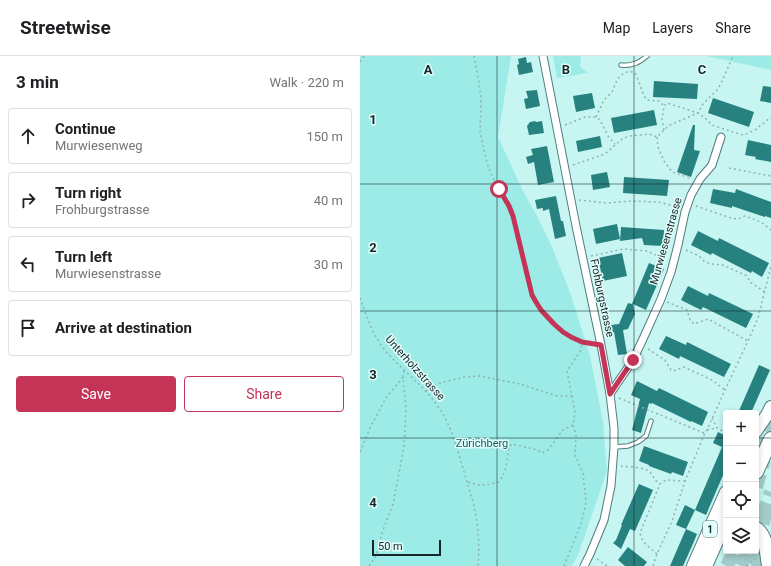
<!DOCTYPE html>
<html lang="en">
<head>
<meta charset="utf-8">
<style>
	:root { --surface:#fff; --page:#f6f6f6; --text:#202124; --muted:#757577; --line:#e0e0e0; --accent:#c43456 }
	body { margin:0; font-family:Roboto,sans-serif; background:var(--page); color:var(--text) }
	.controls { position:absolute; right:12px; bottom:12px; display:grid; overflow:hidden; border-radius:4px; box-shadow:0 2px 6px #0003 }
	.controls button { width:36px; height:36px; display:grid; place-items:center; padding:0; border:0; border-bottom:1px solid var(--line); background:var(--surface); color:var(--text); font:20px sans-serif }
	.scale { position:absolute; left:12px; bottom:10px; width:69px; box-sizing:border-box; padding-left:4px; border:2px solid #142625; border-top:0; font-size:11px; line-height:14px; white-space:nowrap; color:#142625; -webkit-text-stroke:3px #e2fefc; paint-order:stroke }
	.stop { position:absolute; width:12px; height:12px; margin:-9px; border:3px solid #c43456; border-radius:50%; background:#fff }
	.stop.end { background:#c43456; border-color:#fff; box-shadow:0 1px 4px #0008 }
	.list { margin:0; padding:0; list-style:none }
	h2 { display:flex; justify-content:space-between; align-items:center; height:52px; margin:0; padding:0 16px; font-size:17px }
	h2 small { font-size:13px; font-weight:400; color:var(--muted) }
	.list li { display:grid; grid-template-columns:26px 1fr auto; gap:12px; align-items:center; box-sizing:border-box; height:56px; margin:0 8px 8px; padding:0 8px; border:1px solid var(--line); border-radius:4px }
	.list b { display:block; font-size:15px; white-space:nowrap }
	.list p { margin:0; font-size:13px; white-space:nowrap; color:var(--muted) }
	.list em { font-size:13px; font-style:normal; color:var(--muted) }
	.actions { display:flex; gap:8px; padding:12px 16px }
	.actions a { flex:1; padding:9px 0; border:1px solid var(--accent); border-radius:4px; text-align:center; font-size:14px; color:var(--accent) }
	.actions .main { background:var(--accent); color:#fff }
	.icon { flex:none; width:22px; height:22px; fill:none; stroke:currentColor; stroke-width:2; stroke-linecap:round; stroke-linejoin:round }
	.map { position:relative; flex:none; width:411px; height:510px; overflow:hidden }
	header { display:flex; align-items:center; gap:24px; box-sizing:border-box; height:56px; padding:0 20px; background:var(--surface); border-bottom:1px solid var(--line) }
	header strong { font-size:19px }
	nav { display:flex; gap:22px; margin-inline-start:auto; font-size:14px }
	main { display:flex }
	aside { flex:1; background:var(--surface) }
	.map>svg:first-child { display:block }
</style>
</head>
<body>
<header>
<strong>Streetwise</strong>
<nav><a>Map</a><a>Layers</a><a>Share</a></nav>
</header>
<main>
<aside>
<h2>3 min<small>Walk · 220 m</small></h2>
<ul class="list">
<li><svg class="icon" aria-label="ahead" viewBox="0 0 24 24"><path d="M12 20V5M6 11l6-6 6 6"/></svg><div><b>Continue</b><p>Murwiesenweg</p></div><em>150 m</em></li>
<li><svg class="icon" aria-label="right" viewBox="0 0 24 24"><path d="M7 20v-9h11M14 6l5 5-5 5"/></svg><div><b>Turn right</b><p>Frohburgstrasse</p></div><em>40 m</em></li>
<li><svg class="icon" aria-label="left" viewBox="0 0 24 24"><path d="M17 20v-9H6M10 6l-5 5 5 5"/></svg><div><b>Turn left</b><p>Murwiesenstrasse</p></div><em>30 m</em></li>
<li><svg class="icon" aria-label="arrive" viewBox="0 0 24 24"><path d="M6 21V4h12l-3 4 3 4H6"/></svg><div><b>Arrive at destination</b></div></li>
</ul>
<div class="actions"><a class="main">Save</a><a>Share</a></div>
</aside>
<div class="map">
<svg width="411" height="510" viewBox="0 0 411 510">
	<rect width="100%" height="100%" fill="#c6f5f2"/>
	<g fill="#9cebe7">
		<path d="M0 0H151L138 81 164 137 178 162 192 191 211 239 230 300 243 366 247 415 218 499 212 510H0Z"/>
		<path d="M193 0H221L220 11 228 17 197 22Z"/>
		<path d="M347 0H411V14Z"/>
	</g>
	<g fill="#27827f">
		<path d="M166 1 167 7 171 6 173 16 159 19 157 9 159 8 158 3Z"/>
		<path d="M294 25 338 28 337 43 293 41Z"/>
		<path d="M403 30 411 31V47L400 45Z"/>
		<path d="M177 34 180 50 166 53 164 43 168 42 166 35Z"/>
		<path d="M232 37 235 52 216 56 213 40Z"/>
		<path d="M353 42 394 56 389 71 348 57Z"/>
		<path d="M294 54 297 69 254 77 251 62Z"/>
		<path d="M175 65 176 66 182 65 184 77 169 79 167 70 170 66Z"/>
		<path d="M333 69H335L334 94 340 95 331 121 317 116Z"/>
		<path d="M240 80 242 91 218 96 216 85Z"/>
		<path d="M388 84 411 89V106L395 103 396 101 385 99Z"/>
		<path d="M187 90 194 126 178 129 174 106 168 108 166 101 173 99 171 93Z"/>
		<path d="M247 116 250 131 233 134 231 119Z"/>
		<path d="M264 121 309 124 307 140 263 137Z"/>
		<path d="M353 133 375 137 376 133 411 146V162L405 160V161L372 150V152L350 147Z"/>
		<path d="M196 140 201 165H203L206 180 195 183 189 153 183 155V152L177 153 175 144Z"/>
		<path d="M257 168 260 183 236 188 233 173Z"/>
		<path d="M261 171 304 174 303 190 284 189 282 182 260 185Z"/>
		<path d="M338 175 358 185 359 182 409 207 402 221 392 215 391 217 352 197 351 199 331 189Z"/>
		<path d="M262 197 267 220 243 225 238 202Z"/>
		<path d="M289 207 304 213 286 254 273 248 275 258 268 273 263 274 267 298 258 299 254 276H253L251 269 259 268 268 247 272 248Z"/>
		<path d="M328 230 348 240 349 237 393 258 386 272 343 251 341 254 321 244Z"/>
		<path d="M306 280 326 289 327 286 371 308 364 321 320 300 319 303 299 293Z"/>
		<path d="M399 309 410 314 391 357H378Z"/>
		<path d="M277 325 297 335 299 332 348 356 342 370 331 365V366L292 347 291 348 289 347 281 377 272 374 280 343 271 339Z"/>
		<path d="M358 376 366 380V412L346 459 335 454 362 391 353 387Z"/>
		<path d="M284 390 328 406 323 420 312 416 311 418 289 410V409L279 405Z"/>
		<path d="M279 428 293 434 275 475 270 473 261 493 253 487 256 484 262 469H261Z"/>
		<path d="M325 449 335 454 326 473 316 469Z"/>
		<path d="M326 473 337 478 332 490 323 510H310Z"/>
		<path d="M268 491 287 506 284 510H265L258 504Z"/>
	</g>
	<g fill="none" stroke-linecap="round" stroke-linejoin="round">
		<g stroke="#a2ccc9" stroke-width="14" stroke-dasharray="14 7" stroke-linecap="butt">
			<path d="M396 394 411 359"/>
			<path d="M396 431 404 404"/>
			<path d="M402 460 411 436"/>
			<path d="M367 510 374 495"/>
			<path d="M381 510 388 495"/>
			<path d="M398 510V492L406 452"/>
		</g>
		<g stroke="#507c7a" stroke-width="5.5">
			<g id="lane">
				<path d="M261 9C272 10 279 7 287 0"/>
				<path d="M254 391 268 390 278 386 286 380 291 365"/>
			</g>
		</g>
		<g stroke="#507c7a" stroke-width="9">
			<g id="street">
				<path d="M183 0 216 170 241 289 250 338 254 372V391L251 430 244 464 230 498 224 510"/>
				<path d="M250 338 273 304 283 283 301 243 311 216 318 189 325 156 331 139 340 123 352 109 361 81"/>
			</g>
		</g>
		<g stroke="#507c7a" stroke-width="14">
			<g id="primary">
				<path d="M396 375 407 359 411 351"/>
				<path d="M333 510 366 436"/>
			</g>
		</g>
		<g stroke="#507c7a" stroke-width="16">
			<g id="highway">
				<path d="M396 416 411 383"/>
				<path d="M396 473C407 481 407 498 409 510"/>
				<path d="M345 510 366 463"/>
			</g>
		</g>
		<g stroke="#8db3b1" stroke-width="1.5" stroke-dasharray="2 3" stroke-linecap="butt">
			<path d="M114 0 119 26 121 44 120 76 127 107 131 118 149 150 153 160 172 239 175 246 181 254 203 276 211 281 222 286 233 288"/>
			<path d="M0 6 4 0"/>
			<path d="M236 61 244 44 252 36 257 24 261 19 269 15 275 17C280 26 281 36 287 44L299 45 304 50"/>
			<path d="M205 69 225 61H236L240 64 248 80 255 88"/>
			<path d="M304 74 302 64 304 50 307 47 338 57 343 48 358 33 363 23 373 0"/>
			<path d="M297 81 298 91 304 105 312 116 330 122"/>
			<path d="M213 109 245 98 262 83 269 80 289 78 297 81 304 74 310 69 338 57 345 62 352 69 379 78 384 79 395 74 411 61"/>
			<path d="M369 112 411 120"/>
			<path d="M219 144 247 147 271 145 298 146 319 151"/>
			<path d="M336 150 371 162 378 163 385 160 401 166 411 174"/>
			<path d="M326 194 339 200 345 206 351 208 363 209 387 220 390 226 405 236"/>
			<path d="M231 200 263 193 287 195 305 203"/>
			<path d="M0 242C6 259 12 277 23 292 40 313 64 329 79 352 89 366 94 383 99 399 104 415 108 430 113 446 118 467 120 488 118 510"/>
			<path d="M307 246 327 254 330 264 334 268 348 263 388 285"/>
			<path d="M288 293 305 304 311 314 313 315 324 311 352 324 365 334"/>
			<path d="M66 335 77 328 104 321 120 320 160 328 197 340H212"/>
			<path d="M259 342 344 377"/>
			<path d="M352 362 357 372 366 377"/>
			<path d="M347 374 357 372"/>
			<path d="M0 396 10 372 26 342 43 321"/>
			<path d="M261 410C269 411 285 411 290 416 294 421 295 425 300 428"/>
			<path d="M108 426C122 431 125 429 139 426 147 415 147 403 149 391L152 388 178 394 182 397 188 394 203 374 213 369"/>
			<path d="M297 498C289 491 282 487 280 477L300 428 306 424 325 425"/>
			<path d="M237 503 247 510"/>
			<path d="M9 510 16 500 22 477 33 448 44 391 46 353 43 321 44 314"/>
			<path d="M204 510 221 468 226 447 223 417 215 400 216 379 213 369 215 356 207 315 221 294 222 286"/>
			<path d="M293 510 297 498 312 465 325 425 345 377 347 374 365 334 388 285 398 262 411 210"/>
			<path d="M386 510 396 502"/>
		</g>
		<use href="#lane" stroke="#fff" stroke-width="3.5"/>
		<use href="#street" stroke="#fff" stroke-width="7"/>
		<use href="#primary" stroke="#fff" stroke-width="12"/>
		<use href="#highway" stroke="#fff" stroke-width="14"/>
	</g>
	<g fill="none" stroke-linecap="round" stroke-linejoin="round">
		<path stroke="#c43456" stroke-width="5" d="M139 133 149 150 153 160 172 239 176 246 181 254 194 268 203 276 211 281 222 286 241 289 250 338 273 304"/>
	</g>
	<path fill="none" stroke="#142625" stroke-width="1" stroke-opacity="0.55" d="M137 0V510M274 0V510M0 128H411M0 255H411M0 382H366M396 382H411"/>
	<g text-anchor="middle" dominant-baseline="central" stroke-width="3" stroke-linejoin="round" paint-order="stroke">
		<rect fill="#e2fefc" stroke="#526766" stroke-width="1" x="343" y="465" width="14" height="16" rx="3"/>
		<g font-size="10" font-weight="bold" fill="#142625">
			<text x="350" y="473">1</text>
		</g>
		<g font-size="11" fill="#142625" stroke="#e2fefc">
			<text transform="translate(306 185) rotate(-74)">Murwiesenstrasse</text>
			<text transform="translate(242 242) rotate(78)">Frohburgstrasse</text>
			<text transform="translate(55 312) rotate(48)">Unterholzstrasse</text>
		</g>
		<g font-size="11" fill="#155e5b" stroke="#e2fefc">
			<text x="122" y="387">Zürichberg</text>
		</g>
	</g>
	<g font-size="13" text-anchor="middle" font-weight="bold" fill="#142625" stroke="#e2fefc" stroke-width="3" stroke-linejoin="round" paint-order="stroke">
		<text x="68" y="18">A</text>
		<text x="206" y="18">B</text>
		<text x="342" y="18">C</text>
		<text x="13" y="68">1</text>
		<text x="13" y="196">2</text>
		<text x="13" y="323">3</text>
		<text x="13" y="451">4</text>
	</g>
</svg>
<div class="controls">
<button>+</button>
<button>−</button>
<button><svg class="icon" aria-label="locate" viewBox="0 0 24 24"><circle cx="12" cy="12" r="6"/><path d="M12 2v4M12 18v4M2 12h4M18 12h4"/></svg></button>
<button><svg class="icon" aria-label="layers" viewBox="0 0 24 24"><path d="M12 4l9 5-9 5-9-5zM3 14l9 5 9-5"/></svg></button>
</div>
<div class="scale">50 m</div>
<div class="stop" style="left:139px;top:133px"></div>
<div class="stop end" style="left:273px;top:304px"></div>
</div>
</main>
</body>
</html>
